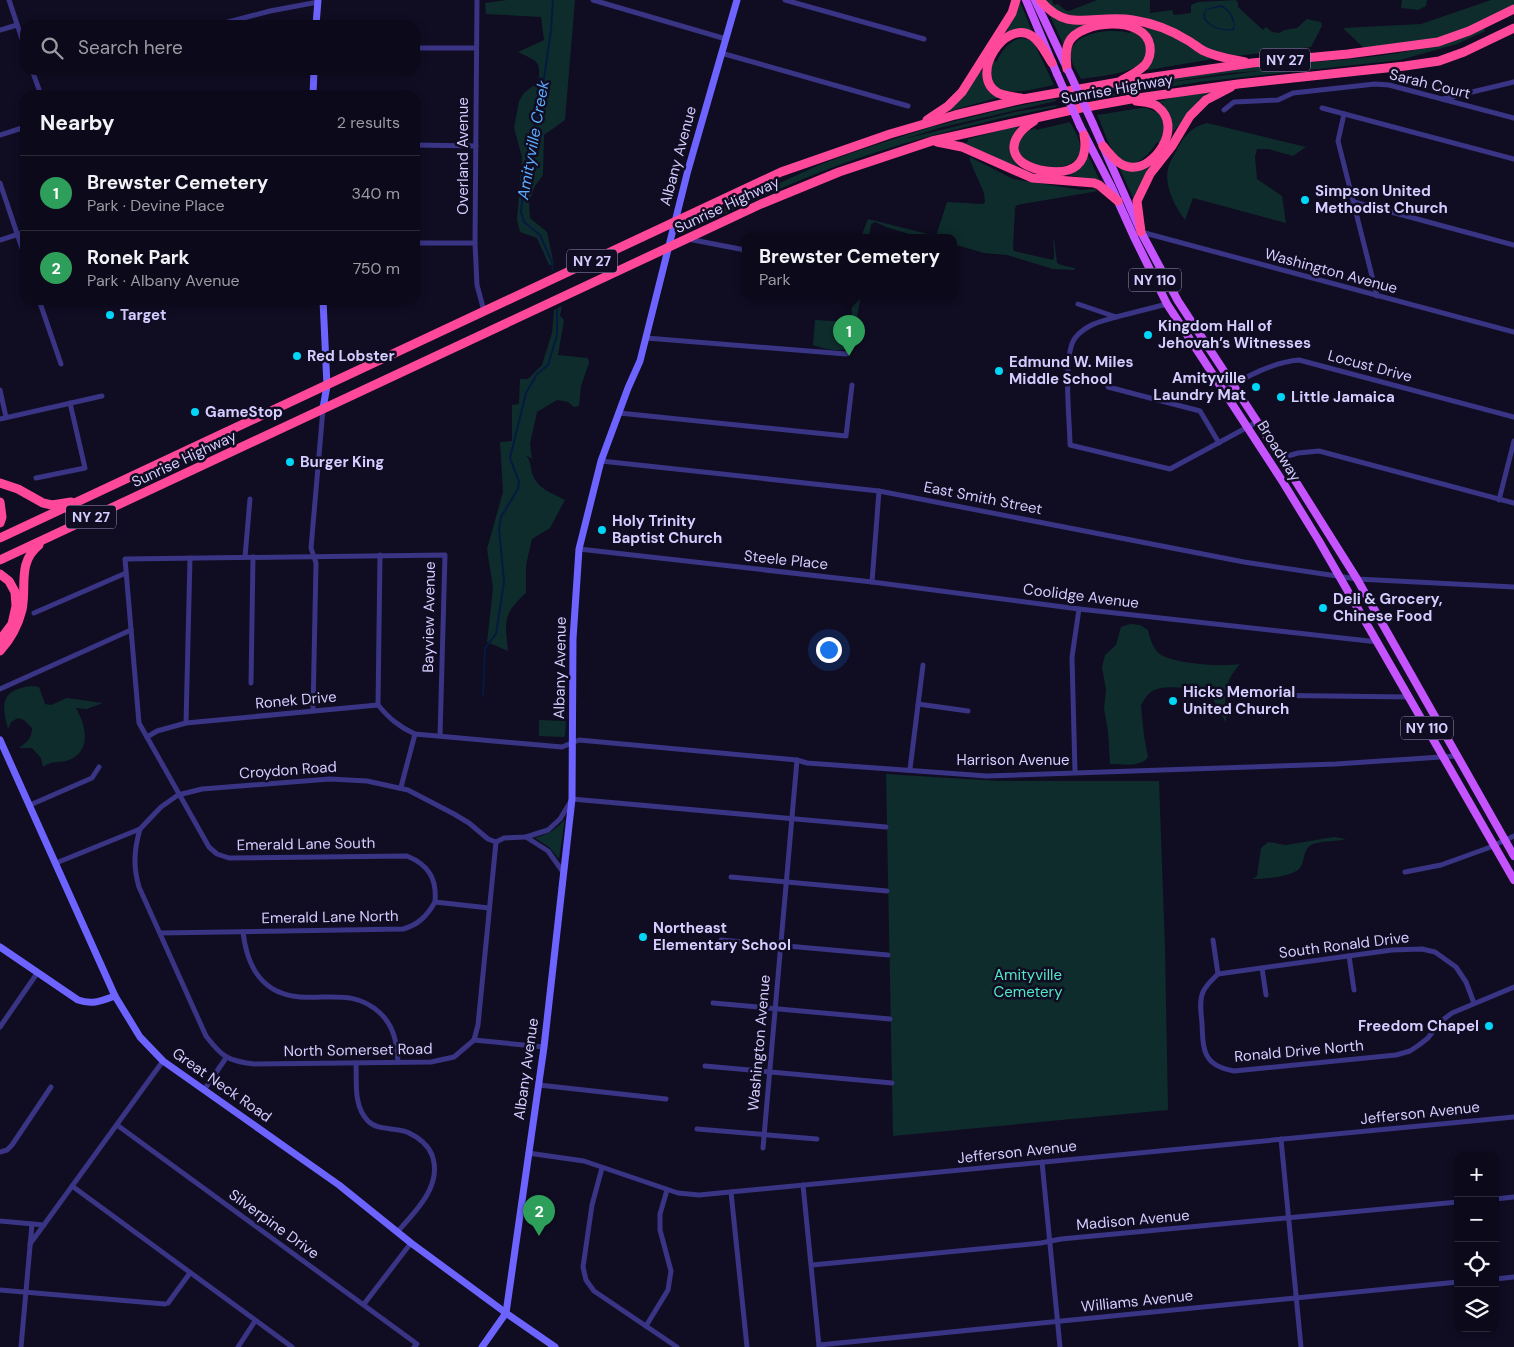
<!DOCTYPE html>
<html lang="en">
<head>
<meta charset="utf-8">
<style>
	:root { --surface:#0c091a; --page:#151223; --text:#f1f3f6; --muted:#9a9aa2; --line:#2c2a39; --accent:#8c9099 }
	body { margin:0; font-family:"DM Sans",sans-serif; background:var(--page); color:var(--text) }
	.controls { position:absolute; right:15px; bottom:15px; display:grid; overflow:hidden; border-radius:10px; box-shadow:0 2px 8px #0003 }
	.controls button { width:45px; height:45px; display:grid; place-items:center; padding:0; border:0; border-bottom:1px solid var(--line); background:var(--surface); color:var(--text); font:25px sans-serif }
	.you { position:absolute; left:828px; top:649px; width:18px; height:18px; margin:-12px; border:4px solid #fff; border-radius:50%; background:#1a73e8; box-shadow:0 0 0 8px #1a73e833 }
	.badge { display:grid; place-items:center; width:32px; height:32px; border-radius:50%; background:var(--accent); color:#fff; font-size:16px; font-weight:700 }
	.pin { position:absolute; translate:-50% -41px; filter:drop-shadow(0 1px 2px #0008) }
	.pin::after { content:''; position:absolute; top:26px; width:18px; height:15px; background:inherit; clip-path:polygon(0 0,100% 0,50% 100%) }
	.popup { position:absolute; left:742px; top:234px; width:215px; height:65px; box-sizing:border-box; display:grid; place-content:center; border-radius:10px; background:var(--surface); filter:drop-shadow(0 1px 4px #0005); font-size:16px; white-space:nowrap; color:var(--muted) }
	.popup b { font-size:19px; color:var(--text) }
	.popup::after { content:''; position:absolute; left:50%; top:100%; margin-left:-10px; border:10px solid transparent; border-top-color:var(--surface) }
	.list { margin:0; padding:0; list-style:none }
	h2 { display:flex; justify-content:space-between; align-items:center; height:65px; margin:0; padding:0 20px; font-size:21px }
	h2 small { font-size:16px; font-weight:400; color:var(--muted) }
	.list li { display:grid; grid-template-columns:32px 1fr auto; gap:15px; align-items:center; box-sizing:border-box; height:75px; padding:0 20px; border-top:1px solid var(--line) }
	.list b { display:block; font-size:19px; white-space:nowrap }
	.list p { margin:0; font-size:16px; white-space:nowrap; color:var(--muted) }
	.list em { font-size:16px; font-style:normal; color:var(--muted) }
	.icon { flex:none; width:28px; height:28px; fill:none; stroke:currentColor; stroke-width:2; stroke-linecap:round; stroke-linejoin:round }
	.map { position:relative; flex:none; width:1514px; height:1347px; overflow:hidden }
	.search { position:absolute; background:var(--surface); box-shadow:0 2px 8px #0003; left:20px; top:20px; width:400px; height:55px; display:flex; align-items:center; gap:12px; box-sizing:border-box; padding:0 18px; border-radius:15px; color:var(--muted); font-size:19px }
	.panel { position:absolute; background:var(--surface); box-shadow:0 2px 8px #0003; left:20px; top:90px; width:400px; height:215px; border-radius:15px }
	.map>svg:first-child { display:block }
</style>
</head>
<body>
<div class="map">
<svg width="1514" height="1347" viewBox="0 0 1514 1347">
	<rect width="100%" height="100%" fill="#100c22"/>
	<g fill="#0e2c2c">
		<path d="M507 0H575L565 120 544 135 543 175 535 186 529 202 530 218 547 232 554 265H549L537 238 520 232 517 220 522 157 514 128 519 101 524 93 538 82C542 60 536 61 518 52L544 40 541 17 486 14 485 3Z"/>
		<path d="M1044 0H1052L1054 5 1058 4 1065 10 1069 11 1097 0H1150V13L1172 10 1174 15 1191 13V5L1198 2 1235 0 1238 2V7L1263 30 1266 27 1272 32 1279 33 1285 30 1297 28 1307 19 1321 22 1322 26 1311 47 1236 56 1217 54 1163 25 1078 18 1057 11Z"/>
		<path d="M1402 0H1427L1426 6 1418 10 1401 8Z"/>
		<path d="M1491 0H1514V9L1445 40 1367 51 1343 28 1421 24Z"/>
		<path d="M1020 2 1033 33 1002 36 1008 30 1006 27Z"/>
		<path d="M1050 16 1083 24 1084 26 1064 46Z"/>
		<path d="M1146 25 1162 30 1213 59 1142 71 1148 65 1149 35 1144 29Z"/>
		<path d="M1483 27 1485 31 1457 44 1400 60 1199 82 1095 99V97L1171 82 1259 71 1229 73 1096 93 1095 90C1145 81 1195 74 1245 68 1301 62 1359 61 1415 50 1438 45 1461 36 1483 27Z"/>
		<path d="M1132 30 1141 35C1143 39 1147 45 1147 49 1151 74 1097 76 1081 79 1078 73 1072 65 1071 58 1067 31 1114 28 1130 33Z"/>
		<path d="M1022 38 1030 40 1034 43 1054 85C1031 90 978 105 994 60L996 62C1003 50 1008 41 1022 38Z"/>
		<path d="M979 71 984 73 1000 97 946 112Z"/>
		<path d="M1212 92 1201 100H1198L1199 103 1180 129 1177 127 1175 130 1173 131 1170 116 1162 106 1163 103 1161 104 1157 102 1175 97Z"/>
		<path d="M1055 99 1056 101 939 128 904 139 1015 112 1057 105 1056 107C979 122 904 141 831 168 786 185 742 206 698 226L699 224 755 198 698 223V220L819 165 857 151 931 127 1012 107Z"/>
		<path d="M1141 108H1147L1156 112 1159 111 1166 130 1160 145 1157 142C1148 157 1130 175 1115 154 1107 143 1103 127 1097 115Z"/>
		<path d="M1070 122C1082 142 1089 161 1060 167L1058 170 1035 167 1019 154 1018 138 1028 131 1035 128 1036 130Z"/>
		<path d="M1207 123 1306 147 1293 156 1268 149H1257L1255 157 1257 179 1282 196 1286 223 1193 198 1185 220C1175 207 1164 186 1168 169 1169 162 1175 154 1178 147 1185 135 1193 126 1207 123Z"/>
		<path d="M1017 126 1018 130 1013 157 1018 164 1017 166 1019 168 1018 169 964 144 968 141V139Z"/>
		<path d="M1088 155 1100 181 1068 175 1074 172Z"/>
		<path d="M970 157 1013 179 1081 190 1094 189 1098 191 1017 205 1015 208 1013 248 1014 251 1053 260C1056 253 1052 246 1054 239L1057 263 1061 265 1075 268 1074 270 1053 269 1007 255 984 253 953 244V237H919L886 227 875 222 871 224 869 237H861L868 219 936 236 947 202 983 204 985 202 984 193 970 161Z"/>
		<path d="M1156 160 1149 168 1135 198H1133L1119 167Z"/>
		<path d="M851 295H861L852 345C842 354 825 349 813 345L815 320 849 322 852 316Z"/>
		<path d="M562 306 560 316 564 320 558 355 588 358 589 363 581 386 579 406 574 407 568 402 557 400 537 412 530 444 532 459 526 455C531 461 530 466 532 473 537 489 552 493 565 500L550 528 532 539 526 565V593C502 615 505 621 508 651L487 642 493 588 487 549 503 492 500 442 512 441V405L519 404 520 379H528L542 365 552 333 554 310Z"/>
		<path d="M1130 624 1140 625 1148 630C1150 639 1154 652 1163 656 1179 664 1223 667 1240 664 1222 684 1225 698 1226 723L1210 693C1196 689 1163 683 1151 692 1147 695 1144 700 1141 705L1144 736 1148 757C1141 768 1121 764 1110 764L1108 731 1104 709 1106 690 1102 667 1105 655 1116 645 1121 627Z"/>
		<path d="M32 686 39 687 45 704 51 705 67 698 103 703 87 709 76 708C86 725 92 751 69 760 59 764 55 759 43 767L41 758 32 748H19C27 742 32 738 32 728L24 720 18 718 11 722 8 729C0 702 3 689 32 686Z"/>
		<path d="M539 720 566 721 565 736 563 737 539 736Z"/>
		<path d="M886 774 999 781H1159L1165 947 1168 1110 893 1136Z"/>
		<path d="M565 819 559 859 549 847 535 838C548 834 556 830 565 819Z"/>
		<path d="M1334 837 1346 839C1336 842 1321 840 1311 845 1303 850 1305 859 1301 866 1296 877 1264 879 1253 879L1257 876 1261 848 1268 842 1286 845Z"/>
	</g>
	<path fill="#061941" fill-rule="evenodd" d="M1221 5C1230 8 1237 21 1234 30 1222 33 1195 23 1206 9ZM1220 7C1229 9 1231 17 1234 25L1232 29C1221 31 1201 24 1206 10Z"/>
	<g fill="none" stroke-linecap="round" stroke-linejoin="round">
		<g stroke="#061941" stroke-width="2">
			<path d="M553 0 551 30 541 99 527 156 521 212 524 222 540 235 552 262 553 270"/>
			<path d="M483 696 485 648 496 634 504 582 499 529 501 517 518 489 519 482 510 458 526 393 537 374 548 365 557 335V310"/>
		</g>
		<g stroke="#393484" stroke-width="5">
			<path d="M9 0 25 48"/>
			<path d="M477 0 475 243 477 285 484 311"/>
			<path d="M593 0 726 39"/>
			<path d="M785 0 924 39"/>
			<path d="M217 25 270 11 318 2"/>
			<path d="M0 30 17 25"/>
			<path d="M415 48H476"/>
			<path d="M721 53 908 106"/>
			<path d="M32 70 41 95"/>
			<path d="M1443 99 1514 82"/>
			<path d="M1322 108 1514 159"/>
			<path d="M1224 110 1234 102 1278 100 1293 93 1375 84 1389 85 1514 118"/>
			<path d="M1344 114 1338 141 1377 296"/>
			<path d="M0 135 25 127"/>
			<path d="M415 145 476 146"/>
			<path d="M0 183 25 257"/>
			<path d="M1354 202 1514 245"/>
			<path d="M1141 232 1514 332"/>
			<path d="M688 239 745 250"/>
			<path d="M0 240 25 232"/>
			<path d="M415 243H475"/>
			<path d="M39 300 61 364"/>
			<path d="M1078 304 1116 317 1167 304"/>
			<path d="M1116 317C1101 321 1085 325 1075 338 1062 356 1070 422 1070 445L1170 469 1257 422"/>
			<path d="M646 338 846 354"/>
			<path d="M1108 387 1200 411 1219 443"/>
			<path d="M0 390 6 417"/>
			<path d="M1223 390C1246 377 1273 362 1299 360L1514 417"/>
			<path d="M619 413 846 436 852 385"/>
			<path d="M0 419 102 396"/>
			<path d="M1281 458 1298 453 1319 451 1514 503"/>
			<path d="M601 461 879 491 1244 562 1357 579 1514 587"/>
			<path d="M36 478 85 468 70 403"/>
			<path d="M1499 500 1514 441"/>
			<path d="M579 549 872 582 1079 609 1378 642"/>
			<path d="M245 557 250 499"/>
			<path d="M872 582 879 491"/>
			<path d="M34 613 126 573"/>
			<path d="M251 683 253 557"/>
			<path d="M0 689 131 630"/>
			<path d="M1255 695 1409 697"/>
			<path d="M918 704 968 711"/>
			<path d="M378 705 380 555"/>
			<path d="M313 711 316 563 311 548 323 409"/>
			<path d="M186 723 190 558"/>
			<path d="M147 737 157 731 186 723 378 705C389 718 399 727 415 734L562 747 579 740 797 760 807 763 987 776 1336 764 1456 756"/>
			<path d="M910 769 923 665"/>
			<path d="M1075 772 1072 657 1079 609"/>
			<path d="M401 787 415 734"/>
			<path d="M30 805 92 778 99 767"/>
			<path d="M140 829C134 850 133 866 139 887L206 1036C222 1057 228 1061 254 1064L431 1062 454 1057 474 1040 544 1047"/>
			<path d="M526 837 548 851 563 872"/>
			<path d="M56 863 140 829 161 807 178 795 202 789 330 779 367 781 408 790 454 814 469 823 488 839 496 842 504 838 526 837 548 830 560 819 572 799 886 827"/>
			<path d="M1405 872 1441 865 1488 848 1514 836"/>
			<path d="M731 877 887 891"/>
			<path d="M435 902C437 879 429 865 407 856L229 858 217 854 209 847 139 723 125 559 445 555 440 736"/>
			<path d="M243 932C247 966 261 994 300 997 330 999 355 990 380 1013 394 1026 397 1043 398 1062"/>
			<path d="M160 933 403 929C418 925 427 916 435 902L489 908"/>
			<path d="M721 940 888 955"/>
			<path d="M1213 940 1218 974"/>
			<path d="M1349 956 1354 990"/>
			<path d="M1262 968 1266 995"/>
			<path d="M1218 974C1213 979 1206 985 1203 992 1199 1001 1201 1013 1202 1023 1203 1050 1203 1066 1234 1071L1396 1055 1410 1051 1419 1045 1428 1038 1440 1022 1452 1013 1514 987"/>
			<path d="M1218 974 1392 950 1422 949 1435 952 1456 967 1466 982 1474 1003"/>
			<path d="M713 1003 890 1019"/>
			<path d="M0 1027 38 972"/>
			<path d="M474 1040 478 1025 496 842"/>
			<path d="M356 1063C357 1082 353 1106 368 1121 378 1131 394 1127 407 1132 418 1137 428 1145 432 1155 443 1185 416 1211 398 1231"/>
			<path d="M705 1066 892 1083"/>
			<path d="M539 1085 666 1099"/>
			<path d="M204 1090 226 1058"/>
			<path d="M117 1125 417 1344 414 1347"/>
			<path d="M697 1129 817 1139"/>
			<path d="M1281 1139 1301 1347"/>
			<path d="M763 1148 797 760"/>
			<path d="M0 1152 7 1150 12 1145 51 1087"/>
			<path d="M528 1153 584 1161 678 1193 699 1195 1514 1117"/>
			<path d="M1042 1162 1060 1347"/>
			<path d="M602 1168 592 1205 583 1267 586 1280 594 1291 677 1347"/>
			<path d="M803 1185 819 1346"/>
			<path d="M72 1186 292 1347"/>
			<path d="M731 1192 747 1347"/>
			<path d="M1495 1199 1514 1197"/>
			<path d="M0 1221 44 1225"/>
			<path d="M30 1244 163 1061"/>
			<path d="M812 1265 1041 1243 1061 1239 1458 1202"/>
			<path d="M1495 1279 1514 1277"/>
			<path d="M0 1290 165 1304"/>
			<path d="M168 1303 190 1273"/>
			<path d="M364 1304 411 1243"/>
			<path d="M646 1326 668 1290 671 1271 660 1230V1214L667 1190"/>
			<path d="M819 1345 1458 1282"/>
			<path d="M21 1347 32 1224"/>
			<path d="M238 1347 255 1321"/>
		</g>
		<g stroke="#6d64ff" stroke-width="7">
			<path d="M316 25 318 0"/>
			<path d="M313 95 314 70"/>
			<path d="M323 300 327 386 323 408"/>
			<path d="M0 740 115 996 140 1037 163 1061 339 1185 411 1243 506 1313 555 1347"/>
			<path d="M0 947 78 1000C92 1005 101 1001 115 996"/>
			<path d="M482 1347 506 1313 544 1047 572 799 573 639 579 549 601 461 628 388 640 361 688 170 737 0"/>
		</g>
		<g stroke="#c554ff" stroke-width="8">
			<path d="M1026 0 1057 74"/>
			<path d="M1035 0 1066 66"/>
			<path d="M1093 124 1141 232 1178 301 1281 458 1357 579 1514 856"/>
			<path d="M1080 126 1111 186 1135 239 1167 304 1281 479 1319 541 1514 880"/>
		</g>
		<g stroke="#ff4899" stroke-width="9">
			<path d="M1040 0C1068 35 1095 13 1133 20 1152 23 1171 30 1187 40 1193 43 1198 48 1204 51 1216 57 1231 59 1245 62"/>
			<path d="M1067 69C1066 60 1065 50 1069 42 1079 21 1145 14 1150 46 1151 53 1149 60 1145 65 1139 71 1130 76 1122 80"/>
			<path d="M1021 98C1013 97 1005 96 998 93 968 76 1005 18 1032 36 1041 42 1046 54 1052 63"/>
			<path d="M927 120 948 106 962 92 1012 13 1016 0"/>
			<path d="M1034 121C1002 141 1010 166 1046 171 1073 175 1089 164 1084 135"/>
			<path d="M937 142 962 147 1032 178 1094 183 1099 185 1118 201"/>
			<path d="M1103 146C1110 154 1118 166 1130 167 1154 171 1184 127 1158 107 1153 102 1143 102 1136 101"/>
			<path d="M1141 232 1137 201 1150 174 1172 146 1190 116 1206 100 1231 87"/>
			<path d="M0 483 18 489 43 503 52 505 71 502"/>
			<path d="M0 502 2 517 0 523"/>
			<path d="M0 538 781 172 890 134 955 115 1023 99 1119 82 1252 63 1348 54 1438 42 1469 31 1514 9"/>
			<path d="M0 560 761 204 839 172 932 141 1081 108 1131 99 1238 84 1405 66 1439 61 1464 52 1514 28"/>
			<path d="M0 574 9 581 15 592 16 606 12 624 0 640"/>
			<path d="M0 651C11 639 18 626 22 610 27 586 17 563 39 545"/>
		</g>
		<g stroke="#c554ff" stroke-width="8">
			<path d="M1069 72 1093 124"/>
			<path d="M1057 74 1080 126"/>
		</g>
	</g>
	<g fill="#00d6f8" stroke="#100c22" stroke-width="2">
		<circle cx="1305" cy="200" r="5"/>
		<circle cx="110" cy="315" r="5"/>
		<circle cx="1148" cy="335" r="5"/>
		<circle cx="297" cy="356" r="5"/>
		<circle cx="999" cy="371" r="5"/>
		<circle cx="1256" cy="387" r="5"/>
		<circle cx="1281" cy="397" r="5"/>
		<circle cx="195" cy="412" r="5"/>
		<circle cx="290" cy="462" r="5"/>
		<circle cx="602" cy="530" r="5"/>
		<circle cx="1323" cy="608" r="5"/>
		<circle cx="1173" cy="701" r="5"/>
		<circle cx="643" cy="937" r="5"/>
		<circle cx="1489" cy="1026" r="5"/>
	</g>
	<g text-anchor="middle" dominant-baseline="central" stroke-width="5" stroke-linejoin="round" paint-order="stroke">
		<g fill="#100c22" stroke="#9993bd" stroke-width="1">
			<rect x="1260" y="48.5" width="50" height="23" rx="4"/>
			<rect x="567" y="249.5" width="50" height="23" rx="4"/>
			<rect x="1129" y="268.5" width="52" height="23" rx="4"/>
			<rect x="66" y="505.5" width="50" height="23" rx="4"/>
			<rect x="1401" y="716.5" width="52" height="23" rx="4"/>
		</g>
		<g font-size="14" font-weight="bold" fill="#d4cdff">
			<text x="1285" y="60">NY 27</text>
			<text x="592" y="261">NY 27</text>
			<text x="1155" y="280">NY 110</text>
			<text x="91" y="517">NY 27</text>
			<text x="1427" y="728">NY 110</text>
		</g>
		<g font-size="15" fill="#d4cdff" stroke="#100c22">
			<text transform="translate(1430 84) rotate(14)">Sarah Court</text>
			<text transform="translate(1117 89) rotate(-10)">Sunrise Highway</text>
			<text transform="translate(463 156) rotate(-90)">Overland Avenue</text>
			<text transform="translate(678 156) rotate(-75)">Albany Avenue</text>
			<text transform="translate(727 205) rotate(-25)">Sunrise Highway</text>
			<text transform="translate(1331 271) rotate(15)">Washington Avenue</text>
			<text transform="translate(1370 366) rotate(15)">Locust Drive</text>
			<text transform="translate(1279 451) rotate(58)">Broadway</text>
			<text transform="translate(184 459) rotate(-25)">Sunrise Highway</text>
			<text transform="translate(983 498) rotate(11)">East Smith Street</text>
			<text transform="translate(786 560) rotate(6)">Steele Place</text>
			<text transform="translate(1081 596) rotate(7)">Coolidge Avenue</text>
			<text transform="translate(429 617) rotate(-89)">Bayview Avenue</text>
			<text transform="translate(560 668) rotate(-89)">Albany Avenue</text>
			<text transform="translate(296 700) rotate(-5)">Ronek Drive</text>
			<text x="1013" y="760">Harrison Avenue</text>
			<text transform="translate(288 770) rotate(-4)">Croydon Road</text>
			<text transform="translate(306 844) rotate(-1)">Emerald Lane South</text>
			<text transform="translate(330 917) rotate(-1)">Emerald Lane North</text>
			<text transform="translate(1344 945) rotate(-7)">South Ronald Drive</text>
			<text transform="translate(759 1043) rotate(-85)">Washington Avenue</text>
			<text transform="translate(358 1050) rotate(-1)">North Somerset Road</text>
			<text transform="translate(1299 1051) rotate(-5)">Ronald Drive North</text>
			<text transform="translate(526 1069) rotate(-82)">Albany Avenue</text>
			<text transform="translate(222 1085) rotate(35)">Great Neck Road</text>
			<text transform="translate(1420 1113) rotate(-6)">Jefferson Avenue</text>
			<text transform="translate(1017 1152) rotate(-6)">Jefferson Avenue</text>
			<text transform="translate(1133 1220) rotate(-5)">Madison Avenue</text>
			<text transform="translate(274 1224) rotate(36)">Silverpine Drive</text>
			<text transform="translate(1137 1301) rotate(-6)">Williams Avenue</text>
		</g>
		<g font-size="15" font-weight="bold" fill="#d4cdff" stroke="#100c22" text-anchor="start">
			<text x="1315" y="191">Simpson United<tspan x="1315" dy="17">Methodist Church</tspan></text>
			<text x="120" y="315">Target</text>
			<text x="1158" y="326">Kingdom Hall of<tspan x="1158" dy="17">Jehovah’s Witnesses</tspan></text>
			<text x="307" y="356">Red Lobster</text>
			<text x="1009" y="362">Edmund W. Miles<tspan x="1009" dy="17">Middle School</tspan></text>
			<text x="1246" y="378" text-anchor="end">Amityville<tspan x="1246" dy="17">Laundry Mat</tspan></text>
			<text x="1291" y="397">Little Jamaica</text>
			<text x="205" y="412">GameStop</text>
			<text x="300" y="462">Burger King</text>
			<text x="612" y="521">Holy Trinity<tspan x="612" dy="17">Baptist Church</tspan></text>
			<text x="1333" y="599">Deli &amp; Grocery,<tspan x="1333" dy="17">Chinese Food</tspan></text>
			<text x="1183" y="692">Hicks Memorial<tspan x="1183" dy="17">United Church</tspan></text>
			<text x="653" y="928">Northeast<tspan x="653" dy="17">Elementary School</tspan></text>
			<text x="1479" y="1026" text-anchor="end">Freedom Chapel</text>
		</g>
		<g font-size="15" fill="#51e7c6" stroke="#100c22">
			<text x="1028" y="975">Amityville<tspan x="1028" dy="17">Cemetery</tspan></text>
		</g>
		<g font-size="16" font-style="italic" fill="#5badff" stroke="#100c22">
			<text transform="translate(533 140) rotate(-80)">Amityville Creek</text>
		</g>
	</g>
</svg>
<div class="controls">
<button>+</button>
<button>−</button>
<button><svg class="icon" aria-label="locate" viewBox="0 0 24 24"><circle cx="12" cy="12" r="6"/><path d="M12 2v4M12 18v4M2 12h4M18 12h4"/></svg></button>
<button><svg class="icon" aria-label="layers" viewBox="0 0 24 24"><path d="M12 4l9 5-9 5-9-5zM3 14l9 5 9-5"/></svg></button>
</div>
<div class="you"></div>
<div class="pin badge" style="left:849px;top:356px;background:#2e9e5b">1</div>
<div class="popup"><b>Brewster Cemetery</b>Park</div>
<div class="pin badge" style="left:539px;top:1236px;background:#2e9e5b">2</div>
<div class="search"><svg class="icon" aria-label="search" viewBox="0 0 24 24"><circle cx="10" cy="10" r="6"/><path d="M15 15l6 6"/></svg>Search here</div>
<section class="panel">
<h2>Nearby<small>2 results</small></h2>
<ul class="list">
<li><span class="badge" style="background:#2e9e5b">1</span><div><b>Brewster Cemetery</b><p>Park · Devine Place</p></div><em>340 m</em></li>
<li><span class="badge" style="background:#2e9e5b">2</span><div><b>Ronek Park</b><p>Park · Albany Avenue</p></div><em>750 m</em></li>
</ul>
</section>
</div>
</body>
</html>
